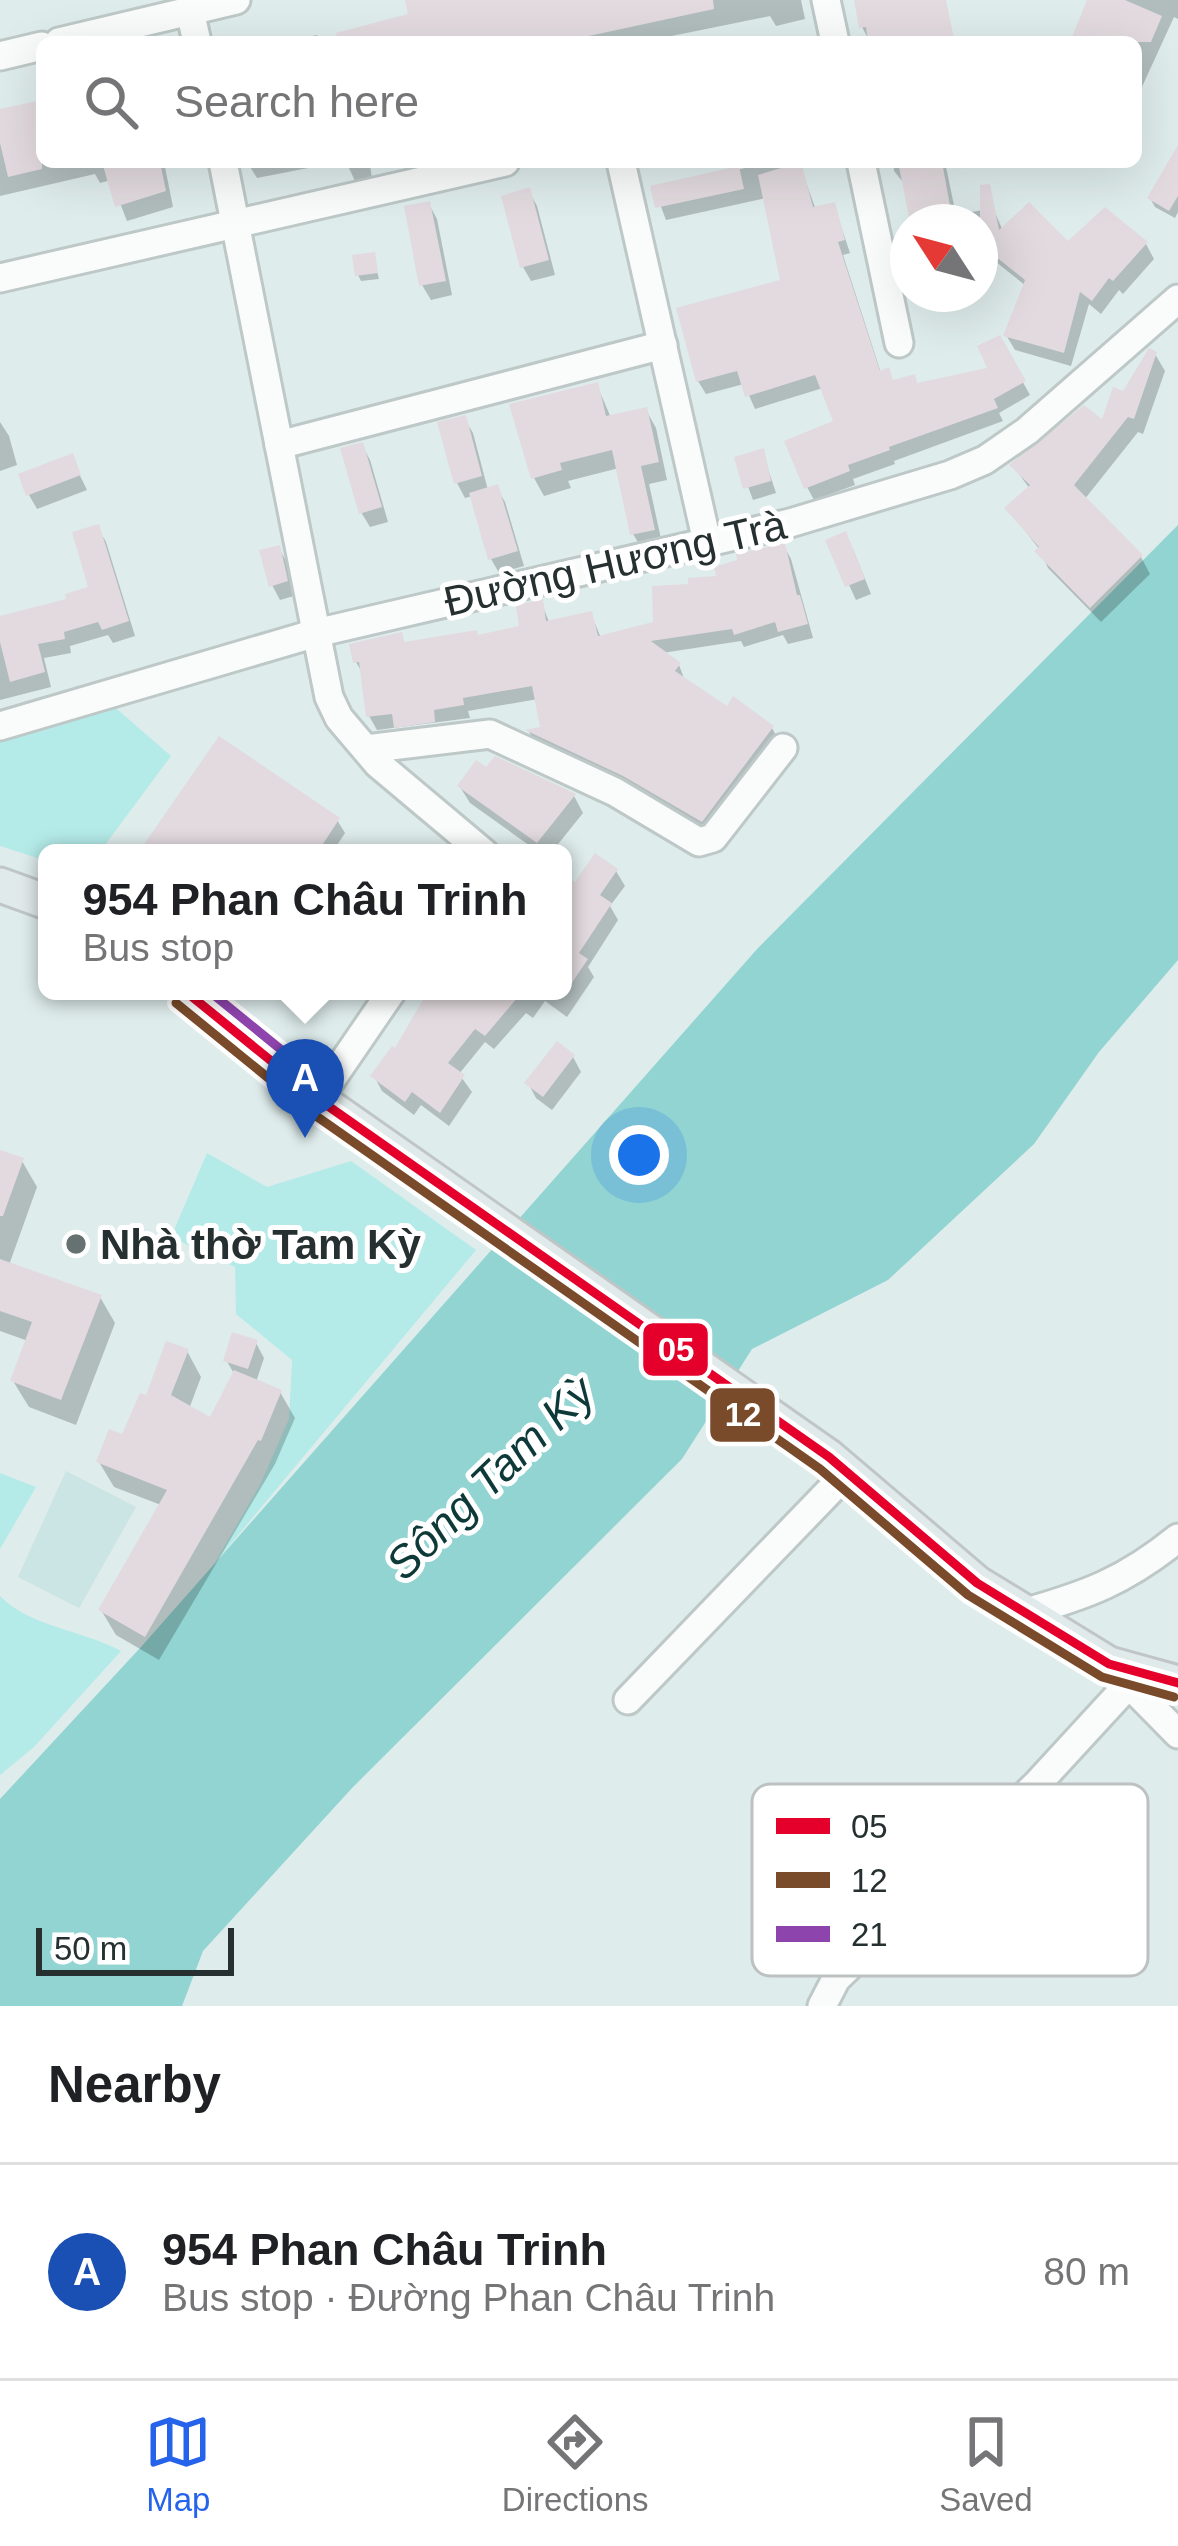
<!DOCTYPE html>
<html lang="en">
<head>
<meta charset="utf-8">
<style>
	:root { --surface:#fff; --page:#f2f2f2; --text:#202124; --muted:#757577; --line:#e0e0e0; --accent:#2563eb }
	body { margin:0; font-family:Helvetica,sans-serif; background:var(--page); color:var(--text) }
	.compass { position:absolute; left:890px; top:204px; width:108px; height:108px; border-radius:50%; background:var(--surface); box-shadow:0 12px 48px #0002; rotate:306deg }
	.scale { position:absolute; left:36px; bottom:30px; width:198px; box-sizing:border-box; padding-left:12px; border:6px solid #263030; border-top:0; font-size:33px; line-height:42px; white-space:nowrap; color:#263030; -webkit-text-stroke:9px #fff; paint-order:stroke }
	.you { position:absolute; left:639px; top:1155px; width:42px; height:42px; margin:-30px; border:9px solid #fff; border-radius:50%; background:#1a73e8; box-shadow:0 0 0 18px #1a73e833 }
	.badge { display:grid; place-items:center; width:78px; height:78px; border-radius:50%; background:var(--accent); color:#fff; font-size:39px; font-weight:700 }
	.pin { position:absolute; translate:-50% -99px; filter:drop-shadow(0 3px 6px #0008) }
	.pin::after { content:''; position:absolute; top:63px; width:42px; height:36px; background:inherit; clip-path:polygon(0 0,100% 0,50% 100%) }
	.popup { position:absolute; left:38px; top:844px; width:534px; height:156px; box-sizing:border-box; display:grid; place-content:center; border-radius:18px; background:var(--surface); filter:drop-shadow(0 3px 9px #0005); font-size:39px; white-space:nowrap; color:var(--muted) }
	.popup b { font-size:45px; color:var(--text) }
	.popup::after { content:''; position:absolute; left:50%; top:100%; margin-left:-24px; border:24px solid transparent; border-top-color:var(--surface) }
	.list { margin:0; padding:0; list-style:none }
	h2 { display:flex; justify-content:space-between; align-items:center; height:156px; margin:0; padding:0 48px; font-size:51px }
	h2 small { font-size:39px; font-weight:400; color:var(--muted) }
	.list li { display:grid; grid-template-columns:78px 1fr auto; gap:36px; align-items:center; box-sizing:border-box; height:216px; padding:0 48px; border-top:3px solid var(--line) }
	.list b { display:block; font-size:45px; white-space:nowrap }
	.list p { margin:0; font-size:39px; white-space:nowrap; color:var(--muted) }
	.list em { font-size:39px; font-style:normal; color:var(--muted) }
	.icon { flex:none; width:66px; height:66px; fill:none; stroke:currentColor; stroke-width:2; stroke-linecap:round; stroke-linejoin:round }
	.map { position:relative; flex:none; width:1178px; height:2006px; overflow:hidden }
	.search { position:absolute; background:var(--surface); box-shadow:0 12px 48px #0002; left:36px; right:36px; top:36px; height:132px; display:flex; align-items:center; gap:30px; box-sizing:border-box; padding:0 42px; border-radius:18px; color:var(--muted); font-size:45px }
	.sheet { height:372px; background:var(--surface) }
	nav { display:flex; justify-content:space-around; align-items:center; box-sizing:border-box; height:168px; border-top:3px solid var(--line); background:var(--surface); font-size:33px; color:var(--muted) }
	nav a { display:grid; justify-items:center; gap:6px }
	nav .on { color:var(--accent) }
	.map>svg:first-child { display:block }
</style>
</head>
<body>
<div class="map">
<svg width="1178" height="2006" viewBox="0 0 1178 2006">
	<rect width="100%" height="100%" fill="#deeceb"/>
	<path fill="#cbe4e4" d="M66 1471 136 1507 79 1608 18 1577Z"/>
	<g fill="#b4ebe9">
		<path d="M103 697 171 756 99 853H47V861L0 846V732Z"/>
		<path d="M207 1153 267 1187 351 1161 476 1250 214 1564 260 1485 289 1419 292 1360 236 1314 235 1267 171 1237Z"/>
		<path d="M0 1473 36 1487 0 1549Z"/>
		<path d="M0 1596C30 1627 83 1630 121 1651L34 1747 0 1775Z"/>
	</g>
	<path fill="#91d4d2" d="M1178 525V960L1099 1052 1034 1144 888 1280 752 1349 682 1459 353 1787 203 1951 182 2006H0V1799L141 1647 758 948Z"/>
	<g fill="#0003">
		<path d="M411 0H801L805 19 776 26 770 16 642 42H281L317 35 319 40 385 25 411 16Z"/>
		<path d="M857 0H935L942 12 948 42H870L862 27Z"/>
		<path d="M1091 0H1178V19L1174 17 1136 100V42H1073Z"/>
		<path d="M42 103V162H164L173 207 127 221 111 180 100 183 95 174 0 196V111Z"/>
		<path d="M247 162H339L257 178Z"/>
		<path d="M346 162 380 163 370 164 372 179 356 183Z"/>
		<path d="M753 162H788L790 169 800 166 816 210 834 205 850 253 843 255 881 373 895 383 918 386 992 370 999 339 1030 395 999 413 1003 421 894 461 895 464 853 479 855 485 814 500 807 487 836 422 823 388 755 409 744 384 706 394 698 381 783 282 766 198 666 220 654 188 754 166Z"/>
		<path d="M893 162H945L956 215 993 208 1003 231 1067 246 1146 244 1154 259 1123 294 1119 290 1101 314 1089 304 1071 366 1015 350 1006 335 1026 286 996 262 980 265V222H913L906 186 894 171Z"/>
		<path d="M1178 173V212L1175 218 1155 207 1150 198Z"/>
		<path d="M529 191 537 206 555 275 531 281 523 267Z"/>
		<path d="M429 204 437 219 452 295 431 300 422 285Z"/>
		<path d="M373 255 379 279 361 281 358 275Z"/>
		<path d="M1155 354 1165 371 1143 434 1138 432 1084 500 1141 557 1150 574 1101 622 1048 568 1040 550 1008 509 1030 489 1013 466 1104 423Z"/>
		<path d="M597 385 611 418 646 410 656 428 667 480 649 484 663 548 644 552 633 534 619 468 568 481 571 488 544 496 534 478Z"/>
		<path d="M464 418 473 433 488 490 497 488 505 502 524 566 499 573 491 559 473 496 465 498 457 483Z"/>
		<path d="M0 422 9 436 17 465 0 471Z"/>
		<path d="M362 445 370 460 388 522 370 527 361 512Z"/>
		<path d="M762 451 776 493 753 500 738 459Z"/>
		<path d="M71 457 87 490 37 509 29 495Z"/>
		<path d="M98 528 106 542 135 636 113 643 108 635 70 646 71 653 44 658 51 687 0 700V619L70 601 92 589Z"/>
		<path d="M829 542 853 549 871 594 856 600Z"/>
		<path d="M784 546 791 559 813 638 788 644 783 635 744 647 741 641 662 653 679 665 685 681 727 710 772 728 779 741 710 834 536 743 529 732 544 729 538 699 468 711 470 718 377 730 369 716 364 676 356 662 400 635 406 645 479 638 522 628 541 602 550 624 591 614 601 638 657 624 691 587 720 579Z"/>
		<path d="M279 548 287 563 294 596 280 600 272 585Z"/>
		<path d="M487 771 574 796 583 813 551 853H540L470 803 460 787Z"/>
		<path d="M337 820 345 833 332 853H141Z"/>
		<path d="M616 871 625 886 610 906 618 920 588 967 594 977 567 1017 545 1001 533 1018 526 1013 494 1049 485 1042 459 1074 472 1092 449 1126 421 1105 414 1115 382 1091 374 1076 396 1053 432 991H563L575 886Z"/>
		<path d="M573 1057 581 1072 552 1110 536 1098 528 1083Z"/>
		<path d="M0 1153 22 1161 37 1187 9 1265 100 1297 115 1323 76 1425 29 1407 13 1381 28 1341 0 1331Z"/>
		<path d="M256 1343 264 1358 256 1382 280 1392 295 1418 275 1464 159 1660 116 1635 101 1610 161 1505 114 1487 99 1462 123 1438 147 1399 187 1351 201 1377 189 1409 212 1422 235 1375 226 1360Z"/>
	</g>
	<g fill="#e2dade">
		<path d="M405 0H713L714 9 561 42H337L336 33 408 14Z"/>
		<path d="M854 0H946L954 39 868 42 866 27 859 28Z"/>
		<path d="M1087 0H1125L1162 16 1151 42H1070Z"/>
		<path d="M42 100V169L8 177 0 143V109Z"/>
		<path d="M1178 145V196L1169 211 1147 198Z"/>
		<path d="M102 162H160L166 191 115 207Z"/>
		<path d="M801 162 813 207 835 202 845 240 838 242 880 371 889 367 893 380 915 374 917 383 987 368 977 346 1000 335 1026 381 994 399 998 408 889 447 890 450 848 465 850 471 804 489 784 441 833 421 815 375 745 397 737 371 696 382 676 308 780 280 758 175Z"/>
		<path d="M898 162H942L953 222H910Z"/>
		<path d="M739 166 744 189 655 208 650 186Z"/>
		<path d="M990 184 999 230 1029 202 1068 241 1105 207 1148 242 1113 281 1109 278 1092 301 1080 292 1064 353 1003 336 1025 280 980 244V185Z"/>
		<path d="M530 187 549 260 520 268 501 196Z"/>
		<path d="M430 201 446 281 419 286 404 206Z"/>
		<path d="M375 252 378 273 355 276 352 255Z"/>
		<path d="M1149 348 1157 352 1134 419 1128 417 1074 485 1143 555 1090 608 1034 551 1039 547 1004 508 1030 485 1009 465 1084 405 1102 419 1113 387 1123 391Z"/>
		<path d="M598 382 606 416 647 407 659 462 641 466 655 530 630 535 612 450 560 463 562 470 531 479 509 404Z"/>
		<path d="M466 415 482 476 454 484 437 422Z"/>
		<path d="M363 442 382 507 359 514 340 448Z"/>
		<path d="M764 448 771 481 743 489 734 457Z"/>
		<path d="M73 453 81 475 26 496 18 474Z"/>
		<path d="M498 484 518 551 488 560 469 493Z"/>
		<path d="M99 524 129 621 102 630 98 622 64 632 65 639 38 644 45 672 10 682 0 642V616L66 599 65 594 88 587 72 532Z"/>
		<path d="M846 531 865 579 845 587 825 540Z"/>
		<path d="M785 543 797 595H800L808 624 778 632 775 622 734 635 732 629 651 641 681 663 675 671 727 706 733 696 774 726 702 822 623 776 525 730 540 727 532 686 463 698 464 705 434 710 435 722 394 728 392 714 366 717 359 662 353 663 349 644 402 632 404 642 477 630 478 635 519 626 516 605 543 599 546 621 592 611 598 636 653 622 652 586 688 584V578L716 576 714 567 737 560 736 554Z"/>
		<path d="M280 545 288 581 269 587 259 550Z"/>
		<path d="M219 736 340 818 317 853H138Z"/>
		<path d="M495 756 576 794 537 843 457 786 476 760 486 767Z"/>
		<path d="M595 853 618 869 600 895 612 903 579 953 588 959 563 996V873L575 882Z"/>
		<path d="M428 991H523L485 1036 475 1029 448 1063 465 1075 440 1113 412 1092 405 1102 370 1076 392 1046 395 1048Z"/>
		<path d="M557 1041 575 1055 543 1097 524 1083Z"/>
		<path d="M0 1150 24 1158 3 1216H0Z"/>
		<path d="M0 1259 102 1295 61 1400 10 1381 32 1322 0 1311Z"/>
		<path d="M232 1332 258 1340 248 1369 223 1361Z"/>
		<path d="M166 1341 189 1349 171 1395 210 1417 234 1370 282 1390 261 1441 258 1440 145 1637 98 1610 167 1490 96 1462 109 1429 122 1434 140 1393 146 1395Z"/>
	</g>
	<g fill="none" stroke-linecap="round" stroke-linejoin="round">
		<g stroke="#bdc8c7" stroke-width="33">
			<g id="minor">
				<path d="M826 0 835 42"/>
				<path d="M190 11 197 42"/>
				<path d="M59 42 236 0"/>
				<path d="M0 56 42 46"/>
				<path d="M223 162 329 697 339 718 378 764 484 853"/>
				<path d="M621 162 707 542"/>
				<path d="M861 162 899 343"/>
				<path d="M0 278 505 162"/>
				<path d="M279 445 663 345"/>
				<path d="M0 726 316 633 790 523 950 475 985 460 1027 431 1178 299"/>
				<path d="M366 749 490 734 615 792 699 842 713 838 783 748"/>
				<path d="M318 1099 392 991"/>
				<path d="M1023 1613C1087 1595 1125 1581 1178 1538"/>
				<path d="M1116 1671 1178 1734"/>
				<path d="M628 1700 847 1473"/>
				<path d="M822 2006 836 1979 1038 1783 1129 1684"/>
			</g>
		</g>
		<g stroke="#c0c6c6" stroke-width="39">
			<g id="major">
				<path d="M0 885 47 902"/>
				<path d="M185 991 318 1099 829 1457 977 1583 1109 1664 1178 1683"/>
			</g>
		</g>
		<use href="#minor" stroke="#fafcfc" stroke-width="27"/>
		<use href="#major" stroke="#e1eaea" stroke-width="33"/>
		<g stroke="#fff" stroke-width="18">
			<path id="bus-1" d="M185 991 318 1099 829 1457 977 1583 1109 1664 1178 1683"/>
		</g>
		<g stroke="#fff" stroke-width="18">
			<path id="bus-2" d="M176 1003 309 1111 820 1469 968 1595 1102 1677 1174 1697"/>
		</g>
		<g stroke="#fff" stroke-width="18">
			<path id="bus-3" d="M209 991 327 1087"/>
		</g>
		<use href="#bus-1" stroke="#e4002b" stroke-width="9"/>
		<use href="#bus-2" stroke="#7a4b2a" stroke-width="9"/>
		<use href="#bus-3" stroke="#8e44ad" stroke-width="9"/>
	</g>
	<circle fill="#667271" stroke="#fff" stroke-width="4.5" cx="76" cy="1244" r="12"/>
	<g text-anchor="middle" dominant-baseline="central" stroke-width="10" stroke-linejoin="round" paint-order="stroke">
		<g font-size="42" fill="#263030" stroke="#fff">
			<text transform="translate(615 563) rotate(-13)">Đường Hương Trà</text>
		</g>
		<g font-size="42" font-weight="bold" fill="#263030" stroke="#fff" text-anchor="start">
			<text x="100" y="1244">Nhà thờ Tam Kỳ</text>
		</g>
		<g font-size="45" font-style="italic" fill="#0d3938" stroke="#fff">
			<text transform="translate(490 1478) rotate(-44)">Sông Tam Kỳ</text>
		</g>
	</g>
	<rect x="752" y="1784" width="396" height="192" rx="18" fill="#fff" stroke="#bec1c1" stroke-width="3"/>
	<rect x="776" y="1818" width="54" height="16" fill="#e4002b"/>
	<rect x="776" y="1872" width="54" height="16" fill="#7a4b2a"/>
	<rect x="776" y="1926" width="54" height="16" fill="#8e44ad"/>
	<g font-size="33" fill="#263030">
		<text x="851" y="1838">05</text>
		<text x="851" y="1892">12</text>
		<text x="851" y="1946">21</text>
	</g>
	<g stroke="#fff" stroke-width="4.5">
		<rect x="641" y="1321" width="69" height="57" rx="12" fill="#e4002b"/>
		<rect x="708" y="1386" width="69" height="58" rx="12" fill="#7a4b2a"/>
	</g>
	<g font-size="33" text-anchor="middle" font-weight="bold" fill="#fff">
		<text x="676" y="1361">05</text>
		<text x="743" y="1426">12</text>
	</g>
</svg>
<svg class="compass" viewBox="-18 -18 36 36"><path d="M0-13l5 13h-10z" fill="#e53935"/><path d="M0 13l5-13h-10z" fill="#757577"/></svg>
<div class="scale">50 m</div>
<div class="you"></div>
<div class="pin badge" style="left:305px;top:1138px;background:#1a4fb4">A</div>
<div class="popup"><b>954 Phan Châu Trinh</b>Bus stop</div>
<div class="search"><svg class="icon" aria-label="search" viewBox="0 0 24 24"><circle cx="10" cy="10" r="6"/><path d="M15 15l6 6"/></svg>Search here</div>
</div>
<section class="sheet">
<h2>Nearby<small></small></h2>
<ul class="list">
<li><span class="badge" style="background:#1a4fb4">A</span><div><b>954 Phan Châu Trinh</b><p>Bus stop · Đường Phan Châu Trinh</p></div><em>80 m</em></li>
</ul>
</section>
<nav>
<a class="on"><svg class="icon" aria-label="map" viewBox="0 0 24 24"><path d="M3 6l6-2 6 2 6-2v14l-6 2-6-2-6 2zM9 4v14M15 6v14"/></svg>Map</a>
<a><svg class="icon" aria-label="directions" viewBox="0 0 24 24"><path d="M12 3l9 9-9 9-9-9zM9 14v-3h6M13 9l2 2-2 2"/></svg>Directions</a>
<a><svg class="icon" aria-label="saved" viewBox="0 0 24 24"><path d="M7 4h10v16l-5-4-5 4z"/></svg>Saved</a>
</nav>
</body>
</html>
